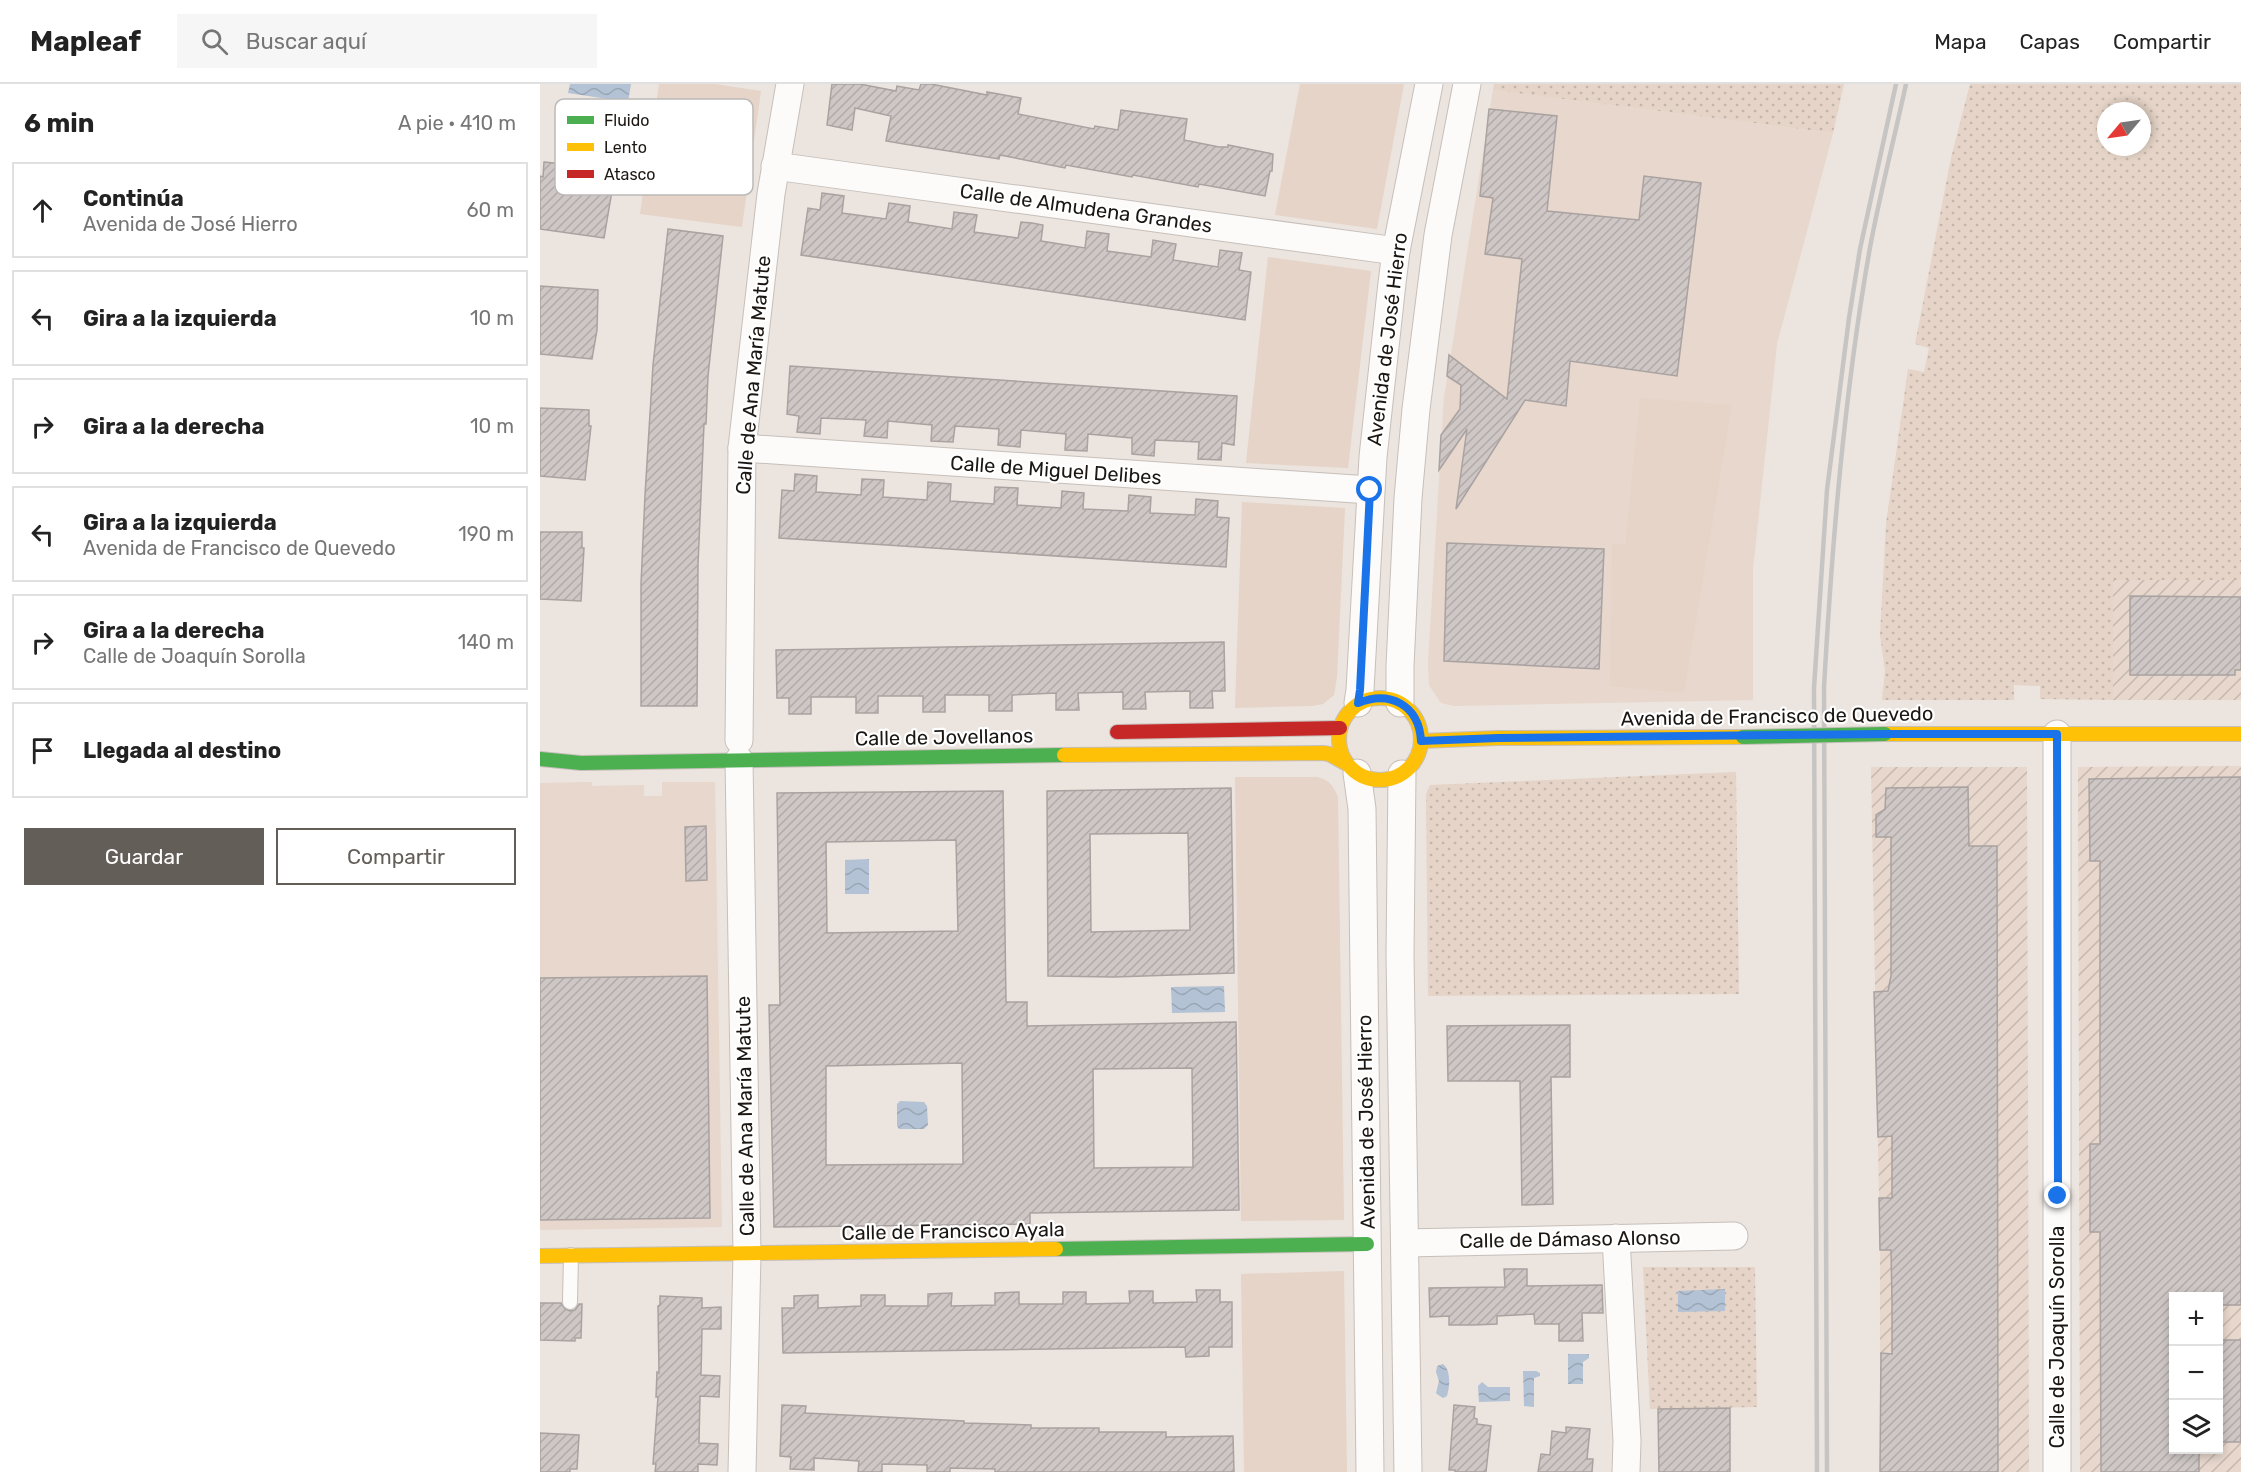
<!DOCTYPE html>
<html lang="es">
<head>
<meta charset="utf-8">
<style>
	:root { --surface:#fff; --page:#f6f6f6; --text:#222; --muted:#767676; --line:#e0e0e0; --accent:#645e59 }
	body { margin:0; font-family:Rubik,sans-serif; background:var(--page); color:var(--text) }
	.controls { position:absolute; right:18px; bottom:18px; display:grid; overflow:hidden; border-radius:0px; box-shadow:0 3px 9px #0003 }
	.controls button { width:54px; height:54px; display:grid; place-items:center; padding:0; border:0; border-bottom:2px solid var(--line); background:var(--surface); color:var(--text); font:30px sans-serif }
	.compass { position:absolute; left:1557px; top:18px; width:54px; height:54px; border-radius:50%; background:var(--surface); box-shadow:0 3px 9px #0003; rotate:241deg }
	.stop { position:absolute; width:18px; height:18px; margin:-14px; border:4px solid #1a73e8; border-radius:50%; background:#fff }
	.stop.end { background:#1a73e8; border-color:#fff; box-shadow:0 2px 6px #0008 }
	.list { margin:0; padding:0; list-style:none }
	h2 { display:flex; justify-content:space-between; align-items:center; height:78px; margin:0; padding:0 24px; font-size:26px }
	h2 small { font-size:20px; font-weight:400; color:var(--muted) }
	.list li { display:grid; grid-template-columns:39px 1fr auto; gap:18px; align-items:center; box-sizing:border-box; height:96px; margin:0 12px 12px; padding:0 12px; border:2px solid var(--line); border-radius:0px }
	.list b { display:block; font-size:22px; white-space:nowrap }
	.list p { margin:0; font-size:20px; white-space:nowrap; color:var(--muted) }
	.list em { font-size:20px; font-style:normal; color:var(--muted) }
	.actions { display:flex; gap:12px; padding:18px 24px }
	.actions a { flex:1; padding:14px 0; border:2px solid var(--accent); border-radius:0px; text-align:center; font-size:21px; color:var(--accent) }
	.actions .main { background:var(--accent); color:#fff }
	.icon { flex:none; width:33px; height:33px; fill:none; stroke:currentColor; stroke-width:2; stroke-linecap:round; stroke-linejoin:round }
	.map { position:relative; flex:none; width:1701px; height:1388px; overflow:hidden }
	header { display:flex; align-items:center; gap:36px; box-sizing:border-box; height:84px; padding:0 30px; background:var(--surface); border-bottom:2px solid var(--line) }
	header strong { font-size:28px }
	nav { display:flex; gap:33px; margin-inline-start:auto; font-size:21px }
	.search { width:420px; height:54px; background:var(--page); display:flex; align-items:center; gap:15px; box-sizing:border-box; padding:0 21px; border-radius:0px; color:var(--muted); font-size:22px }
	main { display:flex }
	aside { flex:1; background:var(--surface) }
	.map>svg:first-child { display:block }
</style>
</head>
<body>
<header>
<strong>Mapleaf</strong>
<div class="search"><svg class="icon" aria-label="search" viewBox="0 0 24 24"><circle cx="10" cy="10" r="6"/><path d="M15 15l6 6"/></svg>Buscar aquí</div>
<nav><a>Mapa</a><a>Capas</a><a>Compartir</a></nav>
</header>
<main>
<aside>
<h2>6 min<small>A pie · 410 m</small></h2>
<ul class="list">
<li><svg class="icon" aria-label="ahead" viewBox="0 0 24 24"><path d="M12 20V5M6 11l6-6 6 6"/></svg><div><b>Continúa</b><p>Avenida de José Hierro</p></div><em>60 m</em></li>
<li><svg class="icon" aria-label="left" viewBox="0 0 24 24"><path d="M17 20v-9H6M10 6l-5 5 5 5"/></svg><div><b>Gira a la izquierda</b></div><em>10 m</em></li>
<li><svg class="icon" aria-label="right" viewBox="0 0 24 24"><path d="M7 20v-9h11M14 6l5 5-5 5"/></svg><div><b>Gira a la derecha</b></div><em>10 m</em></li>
<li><svg class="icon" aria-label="left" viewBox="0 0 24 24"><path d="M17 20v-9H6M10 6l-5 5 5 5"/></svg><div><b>Gira a la izquierda</b><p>Avenida de Francisco de Quevedo</p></div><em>190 m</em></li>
<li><svg class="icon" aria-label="right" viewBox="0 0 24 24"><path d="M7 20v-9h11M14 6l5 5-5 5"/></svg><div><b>Gira a la derecha</b><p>Calle de Joaquín Sorolla</p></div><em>140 m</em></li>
<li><svg class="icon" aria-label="arrive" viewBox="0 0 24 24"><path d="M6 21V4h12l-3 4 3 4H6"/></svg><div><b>Llegada al destino</b></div></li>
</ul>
<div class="actions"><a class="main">Guardar</a><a>Compartir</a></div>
</aside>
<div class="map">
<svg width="1701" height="1388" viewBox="0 0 1701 1388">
	<defs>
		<pattern id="industrial-furrows" width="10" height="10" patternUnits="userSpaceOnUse" patternTransform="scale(1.5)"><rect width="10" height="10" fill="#e7d7cc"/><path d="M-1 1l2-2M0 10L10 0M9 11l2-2" fill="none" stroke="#c6b8ae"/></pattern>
		<pattern id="grass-dots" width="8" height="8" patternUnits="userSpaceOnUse" patternTransform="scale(1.5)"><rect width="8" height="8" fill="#e5d4c7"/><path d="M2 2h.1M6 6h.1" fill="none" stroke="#c4b5aa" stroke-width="1.8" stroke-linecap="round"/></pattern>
		<pattern id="water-waves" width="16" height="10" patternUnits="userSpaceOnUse" patternTransform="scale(1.5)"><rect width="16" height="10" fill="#b3c2d4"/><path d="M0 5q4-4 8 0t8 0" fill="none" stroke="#99a6b5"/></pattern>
		<pattern id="building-hatch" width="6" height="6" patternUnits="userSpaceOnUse" patternTransform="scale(1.5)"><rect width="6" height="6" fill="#cec7c6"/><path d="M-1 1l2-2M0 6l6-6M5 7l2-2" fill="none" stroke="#b0aaa9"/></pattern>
	</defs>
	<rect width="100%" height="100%" fill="#ece4de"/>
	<g fill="#e7d7cc">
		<path d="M953 6 1293 49 1237 260 1213 485V616L914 622 901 619 889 601 888 579 904 314Z"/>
		<path d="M52 698V702L104 701V712H122V698H175L182 1143 0 1146V699Z"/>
	</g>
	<g fill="url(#industrial-furrows)" fill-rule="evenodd">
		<rect x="1573" y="496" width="128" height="120"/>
		<path d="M1701 682V1388H1540L1538 683ZM1634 1212H1678V1366H1634Z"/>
		<path d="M1331 683H1487L1489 1388H1340V1166Z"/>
	</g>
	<g fill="url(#grass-dots)" fill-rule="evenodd">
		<path d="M954 0H1304L1293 49 953 6Z"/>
		<path d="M1430 0H1701V496H1573V616L1500 615V602L1474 601V616H1342L1345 587 1340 551 1346 440 1368 285 1384 288 1389 264 1375 260 1411 74ZM1566 27H1602V63H1566Z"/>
		<path d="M1196 688 1199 910 888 912 886 710 890 701Z"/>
		<path d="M1103 1183H1215L1217 1323 1110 1325Z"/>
	</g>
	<g fill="#e5d4c7">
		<path d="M119 0H175L221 7 202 143 100 130Z"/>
		<path d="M760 0H864L837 145 735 131Z"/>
		<path d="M728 173 831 187 808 384 706 379Z"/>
		<path d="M1100 314 1192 321 1144 609 1070 602 1072 460 1085 461Z"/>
		<path d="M702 418 805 424 797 593 794 611 783 620 772 622 695 624Z"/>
		<path d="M695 693H777C789 696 793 701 798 713L804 1136 701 1137Z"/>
		<path d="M804 1187 807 1388H704L701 1190Z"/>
	</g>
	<g fill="url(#water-waves)">
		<path d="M30 0H91L88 18 28 9Z"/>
		<path d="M329 775V810H305V776Z"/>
		<path d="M684 902 685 928 632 929 631 903Z"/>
		<path d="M360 1017 384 1018 387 1022 388 1041 384 1045H359L357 1042V1020Z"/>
		<path d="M1185 1205V1227L1138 1228V1207Z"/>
		<path d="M1028 1270H1049V1274L1043 1278V1300H1028Z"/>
		<path d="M903 1280C911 1286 910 1303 907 1312L903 1314 896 1309 899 1297 896 1288 897 1282Z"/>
		<path d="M983 1287H996L1000 1289V1292L994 1294V1323L984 1322Z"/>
		<path d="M942 1298 948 1303H970V1317L939 1318 938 1302Z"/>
	</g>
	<g fill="url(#building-hatch)" stroke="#a9a2a0" stroke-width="1.5" fill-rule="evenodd">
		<path d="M292 0H320L356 7 357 2 379 6 381 0H391L447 11V8L481 14 478 30 554 45 555 42 578 46 581 26 647 35 644 56 679 63H688V61L733 70 732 87H730L725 112 659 100 658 103 593 91 592 93 526 81 525 84 460 71 459 75 364 60 346 57 351 32 315 24 312 46 287 41Z"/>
		<path d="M949 25 1017 32 1007 127 1099 136 1104 92 1161 99 1137 292 1030 277 1026 322 985 316 916 425 927 345 899 386 901 351 920 325 921 301 907 292 909 271 967 315 982 175 945 170 953 114 940 112Z"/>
		<path d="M4 78 72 85 71 101H73L64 154 0 145V92L3 93Z"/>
		<path d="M282 109 304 112 302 129 346 135 349 119 370 122 368 138 412 145 414 128 437 131 434 148 478 154 481 138 492 139 503 141 501 157 545 164 547 147 569 150 567 167 611 173 613 156 636 160 633 176 678 183 680 166 702 169 699 186 711 188 705 236 261 171 268 124 280 126Z"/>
		<path d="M128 145 183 152 168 292 166 340H164L158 481 157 622H101V500L105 411 113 281Z"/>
		<path d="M0 202 58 206 57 246 52 275 0 270Z"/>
		<path d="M250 282 697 312 694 361 682 359 681 376 658 375 659 358 615 356 614 372 592 370V354L548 350 547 367 525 366 526 350 481 346 480 363 458 361 459 345 415 342 413 358 391 357 392 341 348 337 347 354 324 352 326 336 281 334 280 350 257 348 259 332 247 330Z"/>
		<path d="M0 324 49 326V342H51L45 396 0 392Z"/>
		<path d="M255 390 277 392 276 408 321 411 322 395 344 396 343 413 387 416 388 398 411 400 410 417 454 420 455 403 478 404 477 421 521 424 522 407 544 409 543 425 588 427 589 411 611 413 610 429 655 431 656 415 678 417 677 433 689 434 686 483 239 454 242 406 254 407Z"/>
		<path d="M0 448H42V464H44L41 517 0 515Z"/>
		<path d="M907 459 1064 465 1059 585 904 577Z"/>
		<path d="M1590 512 1701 513V586H1695V591H1590Z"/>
		<path d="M684 558 685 607H672L673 624H650V607L605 608 606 625H583V608L538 609 539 626H516V609L472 611V627H449V611H405V628H383V612H338V629H316V613H271V630H249V614H237L236 566Z"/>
		<path d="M1701 693V1221H1678V1212H1634L1633 1365H1659V1388H1561L1560 1148H1550V1060H1560V777H1550L1549 695Z"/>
		<path d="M1428 703 1429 762H1457L1458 1388H1340L1341 1269 1352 1270V1217L1351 1166H1340L1339 1114H1352V1052L1338 1053 1334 908 1348 907 1351 892V753H1336V731L1345 725 1346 704Z"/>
		<path d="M691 704 694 889 574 893 508 892 507 707ZM648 749 650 846 551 848 550 750Z"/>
		<path d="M463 707 466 918H487V942L696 938 699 1126 490 1129V1140L234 1143 229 921H240L237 709ZM416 756 418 847 287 849 286 758ZM422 979 423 1080 286 1081V982ZM652 984 653 1083 554 1084 553 985Z"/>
		<path d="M166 742 167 796 146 797 145 743Z"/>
		<path d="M167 892 170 1134 0 1136V894Z"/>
		<path d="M1030 941V993H1011L1013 1120 982 1121 980 997H908L907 942Z"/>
		<path d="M964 1185H987V1202L1062 1201 1063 1229H1042L1043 1257H1019V1240H995L994 1230 957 1232V1240L933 1241H909V1232L890 1233 889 1204 965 1203Z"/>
		<path d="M656 1206H680V1218H692V1263H669V1272L646 1273 645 1263 243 1269 242 1224H254V1212L278 1211V1224L321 1222V1211H345V1222H388V1210L412 1209 411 1222 455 1221V1209L479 1208V1220H523V1208H546V1220L590 1219 589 1207H613V1219L657 1218Z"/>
		<path d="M120 1212 162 1214V1224L181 1223V1245H162L161 1291 180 1292 179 1313 160 1312 159 1359 178 1360 177 1381 158 1380V1388H115L116 1380H113L118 1313H116L117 1288 119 1289 118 1222 120 1221Z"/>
		<path d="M0 1219H21L25 1225 30 1227 35 1226 39 1220H42L41 1254H35V1257L0 1256Z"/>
		<rect x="1678" y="1256" width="23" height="102"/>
		<path d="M242 1321 266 1322 265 1329 424 1337V1339L491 1341V1344H559V1348H626V1353L693 1352 694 1388H455V1385L410 1384V1388H387V1381L342 1380V1388H318L319 1377 274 1374V1386L250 1385 251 1373 240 1372Z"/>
		<path d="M914 1321 935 1323 934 1334 937 1335V1340L951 1342 946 1388H915V1386H909Z"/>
		<path d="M1190 1324V1388H1119L1118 1325Z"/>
		<path d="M1026 1343 1050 1345 1047 1375H1053L1052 1388H998L1001 1370 1010 1371 1012 1347 1026 1349Z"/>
		<path d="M0 1349 39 1351 37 1385H30V1388H0Z"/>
	</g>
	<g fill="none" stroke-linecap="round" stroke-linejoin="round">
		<g stroke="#c6bfba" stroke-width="16">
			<path id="lane" d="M30 1218 31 1171"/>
		</g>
		<g stroke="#c6bfba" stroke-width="29">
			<g id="street">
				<path d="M235 82 856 167"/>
				<path d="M202 364 830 406"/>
				<path d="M818 619 820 606 833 373 852 199 856 167 889 0"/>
				<path d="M860 619V582L868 414 876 325 898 151 927 0"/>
				<path d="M1517 650V1388"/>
				<path d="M199 656 202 364 231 110 250 0"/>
				<path d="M199 676 207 1170 202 1388"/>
				<path d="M817 689 822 725 830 1388"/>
				<path d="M862 690 860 870 868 1388"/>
				<path d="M1076 1154 1087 1357 1086 1388"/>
				<path d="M865 1159 1194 1152"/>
			</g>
		</g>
		<g stroke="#c6bfba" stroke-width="16">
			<g id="fast">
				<path d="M0 675 41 679 524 671"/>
				<path d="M516 1165 827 1160"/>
			</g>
		</g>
		<g stroke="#c6bfba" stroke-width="16">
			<g id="slow">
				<circle cx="840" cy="655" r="41"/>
				<path d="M1345 650H1701"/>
				<path d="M881 657 958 654 1203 653"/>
				<path d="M524 671 783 669 789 670 807 680"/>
				<path d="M0 1172 516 1165"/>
			</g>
		</g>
		<g stroke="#c6bfba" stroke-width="16">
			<path id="jam" d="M577 648 800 644"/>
		</g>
		<use href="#lane" stroke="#fcfbfa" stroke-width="14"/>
		<use href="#street" stroke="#fcfbfa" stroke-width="27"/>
		<use href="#fast" stroke="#4caf50" stroke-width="14"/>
		<use href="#slow" stroke="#ffc107" stroke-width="14"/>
		<use href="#jam" stroke="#c62828" stroke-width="14"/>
		<g stroke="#c7c5c3" stroke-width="4.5">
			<path d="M1277 1388 1274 604 1287 406 1309 234 1320 165 1356 0"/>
			<path d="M1287 1388 1284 604C1292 459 1304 313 1329 169 1339 113 1354 56 1366 0"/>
		</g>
		<g stroke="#c6bfba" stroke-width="16" stroke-linecap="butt">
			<path id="fast-bridge" d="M1203 653 1345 650"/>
		</g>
		<use href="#fast-bridge" stroke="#4caf50" stroke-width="14"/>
	</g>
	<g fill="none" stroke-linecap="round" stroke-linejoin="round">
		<path stroke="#1a73e8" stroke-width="8" d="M830 406 820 606 818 619C850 606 879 621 881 657L958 654 1345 650H1517L1518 1112"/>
	</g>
	<g text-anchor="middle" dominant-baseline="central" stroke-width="4.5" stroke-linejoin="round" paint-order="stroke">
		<g font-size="20" fill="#1b1612" stroke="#fff">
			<text transform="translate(546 124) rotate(8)">Calle de Almudena Grandes</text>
			<text transform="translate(847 255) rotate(-83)">Avenida de José Hierro</text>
			<text transform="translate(213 291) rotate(-85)">Calle de Ana María Matute</text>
			<text transform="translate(516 386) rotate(4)">Calle de Miguel Delibes</text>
			<text transform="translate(1237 632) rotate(-1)">Avenida de Francisco de Quevedo</text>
			<text transform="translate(404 653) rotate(-1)">Calle de Jovellanos</text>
			<text transform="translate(205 1032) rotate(-91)">Calle de Ana María Matute</text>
			<text transform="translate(826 1038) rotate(-91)">Avenida de José Hierro</text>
			<text transform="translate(413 1147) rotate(-1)">Calle de Francisco Ayala</text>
			<text transform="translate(1030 1155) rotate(-1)">Calle de Dámaso Alonso</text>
			<text transform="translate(1517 1253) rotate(-90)">Calle de Joaquín Sorolla</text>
		</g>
	</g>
	<rect x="15" y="15" width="198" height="96" rx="9" fill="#fff" stroke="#bbb9b8" stroke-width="1.5"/>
	<rect x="27" y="32" width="27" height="8" fill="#4caf50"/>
	<rect x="27" y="59" width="27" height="8" fill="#ffc107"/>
	<rect x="27" y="86" width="27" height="8" fill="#c62828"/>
	<g font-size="16" fill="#1b1612">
		<text x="64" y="42">Fluido</text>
		<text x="64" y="69">Lento</text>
		<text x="64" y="96">Atasco</text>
	</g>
</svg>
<div class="controls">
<button>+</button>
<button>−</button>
<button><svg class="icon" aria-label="layers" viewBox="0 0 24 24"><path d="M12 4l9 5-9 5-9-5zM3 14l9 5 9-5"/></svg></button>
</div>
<svg class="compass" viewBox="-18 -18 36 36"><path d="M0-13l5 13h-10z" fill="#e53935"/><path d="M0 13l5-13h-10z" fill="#767676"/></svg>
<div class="stop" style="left:830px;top:406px"></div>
<div class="stop end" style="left:1518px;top:1112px"></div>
</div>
</main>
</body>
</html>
